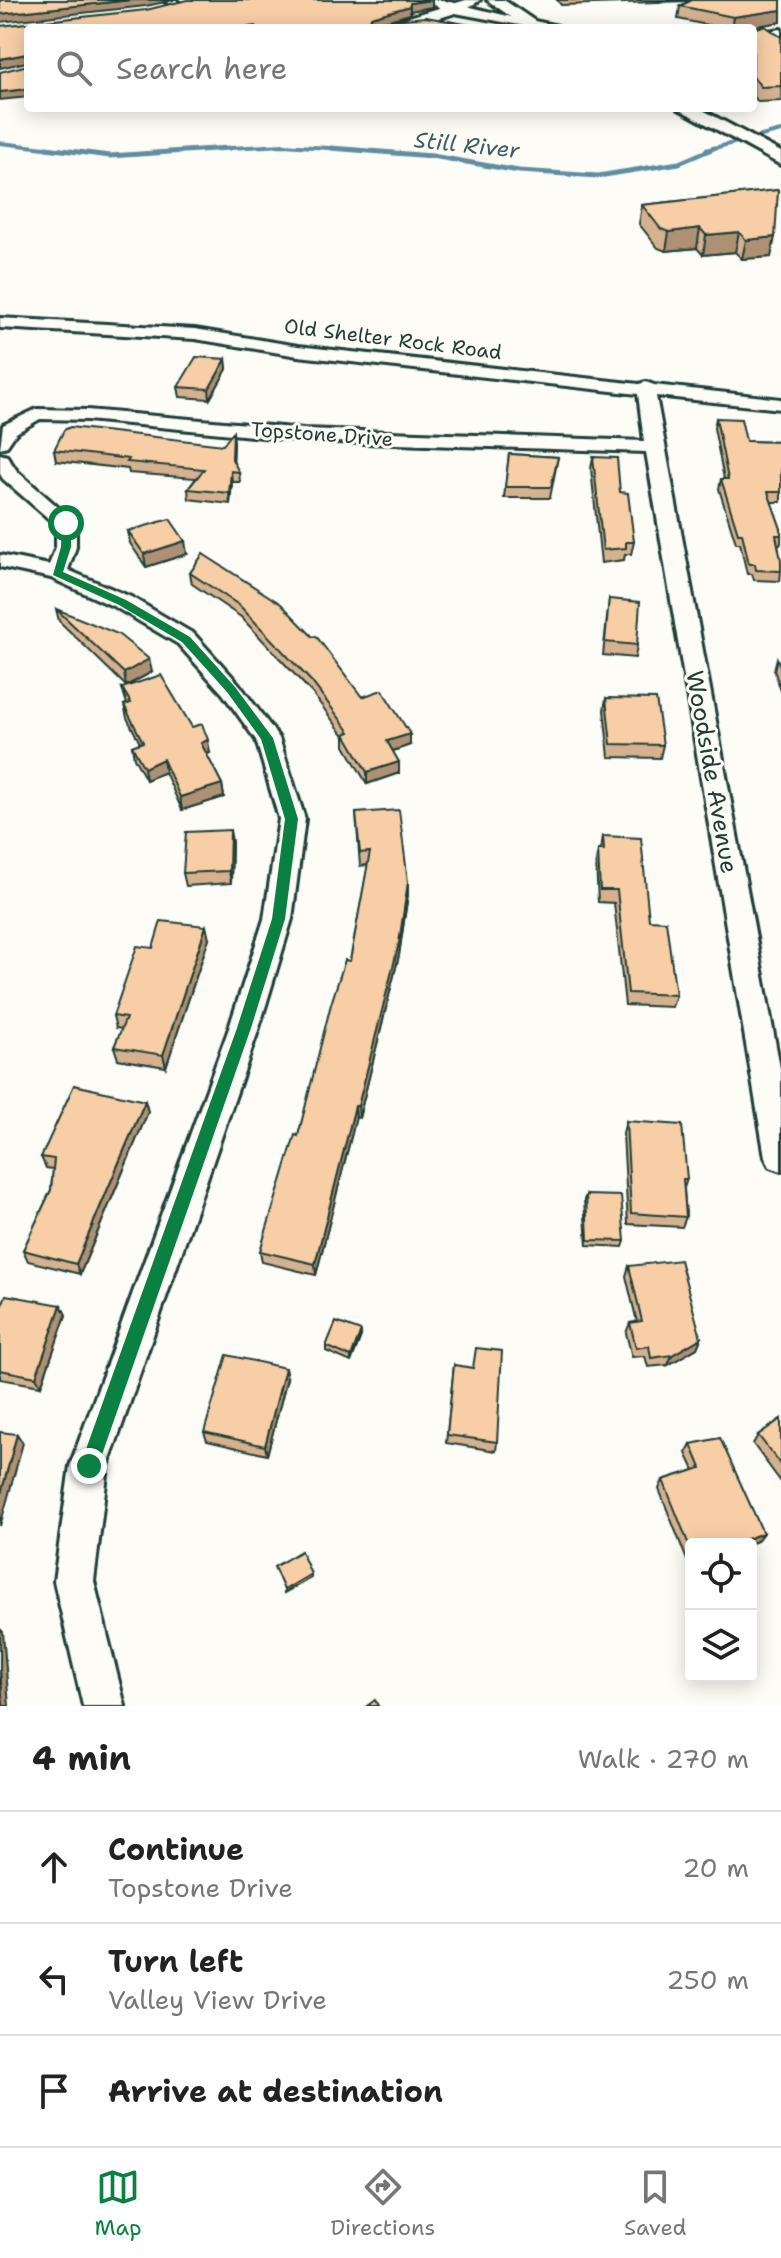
<!DOCTYPE html>
<html lang="en">
<head>
<meta charset="utf-8">
<style>
	:root { --surface:#fff; --page:#f6f6f6; --text:#222; --muted:#767676; --line:#e0e0e0; --accent:#0b8043 }
	body { margin:0; font-family:"Shantell Sans",sans-serif; background:var(--page); color:var(--text) }
	.controls { position:absolute; right:24px; bottom:24px; display:grid; overflow:hidden; border-radius:8px; box-shadow:0 4px 20px #0003 }
	.controls button { width:72px; height:72px; display:grid; place-items:center; padding:0; border:0; border-bottom:2px solid var(--line); background:var(--surface); color:var(--text); font:40px sans-serif }
	.stop { position:absolute; width:24px; height:24px; margin:-18px; border:6px solid #0b8043; border-radius:50%; background:#fff }
	.stop.end { background:#0b8043; border-color:#fff; box-shadow:0 2px 8px #0008 }
	.list { margin:0; padding:0; list-style:none }
	h2 { display:flex; justify-content:space-between; align-items:center; height:104px; margin:0; padding:0 32px; font-size:34px }
	h2 small { font-size:26px; font-weight:400; color:var(--muted) }
	.list li { display:grid; grid-template-columns:52px 1fr auto; gap:24px; align-items:center; box-sizing:border-box; height:112px; padding:0 32px; border-top:2px solid var(--line) }
	.list b { display:block; font-size:30px; white-space:nowrap }
	.list p { margin:0; font-size:26px; white-space:nowrap; color:var(--muted) }
	.list em { font-size:26px; font-style:normal; color:var(--muted) }
	.icon { flex:none; width:44px; height:44px; fill:none; stroke:currentColor; stroke-width:2; stroke-linecap:round; stroke-linejoin:round }
	.map { position:relative; flex:none; width:781px; height:1706px; overflow:hidden }
	.search { position:absolute; background:var(--surface); box-shadow:0 4px 20px #0003; left:24px; right:24px; top:24px; height:88px; display:flex; align-items:center; gap:20px; box-sizing:border-box; padding:0 28px; border-radius:8px; color:var(--muted); font-size:30px }
	.sheet { height:440px; background:var(--surface) }
	nav { display:flex; justify-content:space-around; align-items:center; box-sizing:border-box; height:112px; border-top:2px solid var(--line); background:var(--surface); font-size:22px; color:var(--muted) }
	nav a { display:grid; justify-items:center; gap:4px }
	nav .on { color:var(--accent) }
	.map>svg:first-child { display:block }
</style>
</head>
<body>
<div class="map">
<svg width="781" height="1706" viewBox="0 0 781 1706">
	<rect width="100%" height="100%" fill="#fdfcf7"/>
	<filter id="ink" filterUnits="userSpaceOnUse"><feTurbulence type="fractalNoise" baseFrequency=".0125" numOctaves="2"/><feDisplacementMap in="SourceGraphic" scale="16" xChannelSelector="R" yChannelSelector="G"/><feConvolveMatrix kernelMatrix="1 2 1 2 8 2 1 2 1" color-interpolation-filters="sRGB"/></filter>
	<g filter="url(#ink)">
		<g fill="none" stroke-linecap="round" stroke-linejoin="round">
			<g stroke="#608da1" stroke-width="4">
				<path d="M0 143 63 150"/>
				<path d="M197 150 284 145 358 150"/>
				<path d="M706 150 781 131"/>
			</g>
			<g stroke="#608da1" stroke-width="5">
				<path d="M46 148 110 156 229 148"/>
				<path d="M331 148 432 156 519 171 598 176 679 163 714 148"/>
			</g>
			<g stroke="#1f3d34" stroke-width="6">
				<g id="minor">
					<path d="M162 0H176L181 4 176 7Z"/>
					<path d="M466 0H480C457 18 402 28 372 28Z"/>
					<path d="M525 19 558 26 560 28 521 24 520 22Z"/>
					<path d="M781 29V35L753 39V33Z"/>
					<path d="M0 318 195 329 298 346 639 384 646 382 654 385 781 399V409L656 396 781 1073V1171L770 1167 765 1157 646 452 304 441 87 420 40 419 16 433 7 446 0 448 3 425 37 409 87 410 304 429 644 441 638 394 298 356 195 339 0 328Z"/>
					<path d="M0 454 7 456 17 471 76 523V547L68 570 131 597 194 634 239 684 279 738 305 819 292 919 259 1028 108 1466 94 1581 125 1706H83L54 1581 70 1466 229 1028 264 919 279 819 256 740 223 694 178 644 115 607 51 578 0 567V555L49 565 56 547V525L3 479 0 474Z"/>
				</g>
			</g>
			<g stroke="#1f3d34" stroke-width="6">
				<path id="tertiary" d="M423 0H442L532 22 525 26 450 12Z"/>
			</g>
			<g stroke="#1f3d34" stroke-width="6">
				<g id="secondary">
					<path d="M487 0H504L545 28H527Z"/>
					<path d="M677 108H699L781 152V165Z"/>
				</g>
			</g>
			<use href="#minor" fill="#fdfcf7" fill-rule="evenodd"/>
			<use href="#tertiary" fill="#fdfcf7" fill-rule="evenodd"/>
			<use href="#secondary" fill="#fdfcf7" fill-rule="evenodd"/>
		</g>
		<g fill="#d5b190" stroke="#1f3d34" stroke-width="2">
			<path d="M557 0H781V22L755 26 781 37V101L758 102 753 95V28H721L678 19 680 6 690 1 561 5Z"/>
			<path d="M778 190 771 257 742 259 735 252 703 255 697 248 666 251 658 248 639 224 642 205Z"/>
			<path d="M226 359 227 369 210 399 180 397 178 387Z"/>
			<path d="M716 418 746 441 781 442V502H771L781 529V543L780 545H778L781 571 780 581 754 580 752 574H747L740 543H736L719 489 721 479H724L714 428Z"/>
			<path d="M234 442 233 462 239 472 240 482H232L230 504 189 499 188 489 196 478 129 473 128 469 56 461 54 450 223 445Z"/>
			<path d="M509 454 558 457 550 498H504Z"/>
			<path d="M593 457 620 492 634 542 631 554H625L624 560 601 563 591 469Z"/>
			<path d="M128 531 187 554 146 567 130 543Z"/>
			<path d="M203 554 362 697 410 745 393 751 399 773 367 784 345 746V737L312 693 241 617 192 584 190 573Z"/>
			<path d="M609 599 637 645 635 658 603 655Z"/>
			<path d="M56 609 152 672 126 686 59 621Z"/>
			<path d="M777 658 781 668V691L774 670Z"/>
			<path d="M122 688 192 727 210 753 206 754 222 784 224 797 182 810 165 772 146 780 134 758 132 746 140 743 127 718 124 705 127 704Z"/>
			<path d="M606 698 663 745 660 758 609 757 604 710Z"/>
			<path d="M356 813 408 894 399 955 359 1118 356 1117 316 1275 262 1262 260 1251 298 1136 350 961 368 865 360 866Z"/>
			<path d="M603 836 649 920 676 995 672 1007 625 1005 614 903 598 902 596 862 598 850H601Z"/>
			<path d="M232 842 231 883 186 886 183 873Z"/>
			<path d="M209 938 166 1067 118 1059 114 1047 122 1029 116 1028 113 1016 153 948Z"/>
			<path d="M145 1101 148 1112 80 1274 28 1261 23 1250 51 1190 53 1169 46 1168 41 1157Z"/>
			<path d="M626 1121 687 1179 684 1188 686 1217 682 1227 628 1224 623 1133Z"/>
			<path d="M586 1195 625 1241 623 1247 587 1245 584 1200Z"/>
			<path d="M629 1266 701 1338 697 1348 668 1365 648 1367 645 1356 632 1357 626 1333 630 1323 637 1322 626 1276Z"/>
			<path d="M61 1305 66 1315 41 1386 0 1379V1310Z"/>
			<path d="M361 1336 351 1362 326 1351V1346Z"/>
			<path d="M454 1365 497 1442 496 1451 446 1443Z"/>
			<path d="M287 1378 267 1455 207 1441 204 1432Z"/>
			<path d="M781 1419V1482L753 1444 758 1435Z"/>
			<path d="M691 1444 757 1541 749 1544H691V1564L689 1565 659 1489 663 1480 694 1470 686 1453Z"/>
		</g>
		<g fill="#ae9075" stroke="#1f3d34" stroke-width="2">
			<path d="M131 0H174L146 6 0 22V14Z"/>
			<path d="M432 0V7L410 11V3Z"/>
			<path d="M410 6V14L371 25 370 28 371 17Z"/>
			<path d="M781 10V22L745 28H731L733 17Z"/>
			<path d="M26 54 27 62 0 68V59Z"/>
			<path d="M28 89V97L0 100V92Z"/>
			<path d="M700 228 697 248 666 251 669 232Z"/>
			<path d="M739 232 735 252 703 255 706 235Z"/>
			<path d="M775 237 771 257 742 259 746 240Z"/>
			<path d="M226 359 227 369 210 399 209 389Z"/>
			<path d="M233 432 234 442 233 470 232 459Z"/>
			<path d="M231 471 232 482 230 504 229 493Z"/>
			<path d="M185 541 187 554 146 567 144 554Z"/>
			<path d="M149 659 152 672 126 686 124 673Z"/>
			<path d="M410 734V745L387 753V741Z"/>
			<path d="M208 740 210 753 202 756 201 743Z"/>
			<path d="M163 759 165 772 146 780 144 768Z"/>
			<path d="M399 762V773L367 784V772Z"/>
			<path d="M222 784 224 797 182 810 180 797Z"/>
			<path d="M230 830 232 842 231 883 229 871Z"/>
			<path d="M408 882V894L399 955 359 1118 358 1106Z"/>
			<path d="M206 926 209 938 166 1067 163 1055Z"/>
			<path d="M145 1101 148 1112 80 1274 76 1264Z"/>
			<path d="M355 1106 356 1117 316 1275 315 1264Z"/>
			<path d="M61 1305 66 1315 41 1386 36 1377Z"/>
			<path d="M361 1331V1336L351 1362V1357Z"/>
			<path d="M701 1338 697 1348 668 1365 672 1355Z"/>
			<path d="M285 1368 287 1378 267 1455 265 1446Z"/>
			<path d="M17 1434 23 1443 0 1526V1497Z"/>
			<path d="M763 1533 757 1541 749 1544H733Z"/>
			<path d="M311 1574V1578L284 1593V1590Z"/>
			<path d="M0 1629 3 1632 9 1706H3L0 1671Z"/>
		</g>
		<g fill="#f8cea7" stroke="#1f3d34" stroke-width="2">
			<path d="M0 0H131L0 14Z"/>
			<path d="M187 0H429L410 3V6L371 17 370 22 426 17 487 28H257L255 26 242 28H28V56L26 54 0 59V26L146 10Z"/>
			<path d="M692 0H781V10L733 17 680 6Z"/>
			<path d="M753 24 756 28 765 26 781 37V86L761 87 753 76V28H732Z"/>
			<path d="M28 65V89L0 92V72Z"/>
			<path d="M778 190 775 237 746 240 739 232 706 235 700 228 669 232 661 229 642 205Z"/>
			<path d="M196 357 226 359 209 389 178 387Z"/>
			<path d="M716 418 741 419 746 441 781 442V492H768L781 529V535H776L781 560V571L756 570 755 564H749L742 533H738L721 479H728Z"/>
			<path d="M70 427 223 445 233 432 232 459 239 472 231 471 229 493 188 489 204 469 127 462 129 459 54 450 64 430Z"/>
			<path d="M509 454 558 457 551 487H505Z"/>
			<path d="M593 457 617 458 620 492 628 493 634 542H626V548L603 550Z"/>
			<path d="M170 519 185 541 144 554 128 531Z"/>
			<path d="M203 554 281 604 313 637 316 636 362 697 382 690 410 734 387 741 399 762 367 772 345 734 350 732 311 681 239 605 190 573Z"/>
			<path d="M609 599 640 602 637 645 605 642Z"/>
			<path d="M56 609 118 634 149 659 124 673Z"/>
			<path d="M161 675 192 727 202 724 208 740 201 743 222 784 180 797 163 759 144 768 132 746 143 742 124 705 131 703 122 688Z"/>
			<path d="M606 698 656 699 663 745 611 744Z"/>
			<path d="M399 810 408 882 399 943 358 1106H355L315 1264 260 1251 295 1135 298 1136 331 1004 345 960 350 961 370 852 360 853 356 813Z"/>
			<path d="M230 830 229 871 183 873 186 832Z"/>
			<path d="M603 836 641 838 649 920 666 921 676 995 628 993 617 890H600L598 850H604Z"/>
			<path d="M161 921 206 926 163 1055 114 1047 126 1018 113 1016 137 946 153 948Z"/>
			<path d="M74 1085 145 1101 76 1264 23 1250 51 1190 54 1159 41 1157Z"/>
			<path d="M626 1121 682 1125 687 1179H683L686 1217 631 1213Z"/>
			<path d="M586 1195 621 1196 625 1241 588 1240Z"/>
			<path d="M680 1260 701 1338 672 1355 651 1358 649 1346 636 1348 630 1323 642 1321 629 1266Z"/>
			<path d="M6 1295 61 1305 36 1377 0 1370V1310Z"/>
			<path d="M336 1322 361 1331 351 1357 326 1346Z"/>
			<path d="M476 1348 502 1351 497 1442 447 1435 454 1365 473 1368Z"/>
			<path d="M227 1355 285 1368 265 1446 204 1432Z"/>
			<path d="M781 1419V1465L758 1435Z"/>
			<path d="M0 1432 17 1434 0 1497Z"/>
			<path d="M720 1438 763 1533 733 1544H691V1550L663 1480 701 1468 691 1444Z"/>
			<path d="M301 1551 311 1574 284 1590 274 1567Z"/>
			<path d="M0 1671 3 1706H0Z"/>
			<path d="M375 1700 378 1706H367Z"/>
		</g>
	</g>
	<path fill="#0b8043" d="M62 520 71 523V547L63 572 126 600 190 637 235 687 273 738 298 819 285 919 251 1028 98 1466 96 1472 89 1475 83 1472 80 1466 237 1028 272 919 285 819 261 739 227 692 182 642 119 605 53 575 61 547Z"/>
	<g text-anchor="middle" dominant-baseline="central" stroke-width="6" stroke-linejoin="round" paint-order="stroke">
		<g font-size="20" fill="#1f3d34" stroke="#fdfcf7">
			<text transform="translate(393 339) rotate(7)">Old Shelter Rock Road</text>
			<text transform="translate(322 434) rotate(4)">Topstone Drive</text>
		</g>
		<g font-size="22" font-style="italic" fill="#3a5e61" stroke="#fdfcf7">
			<text transform="translate(467 145) rotate(6)">Still River</text>
		</g>
		<g font-size="24" fill="#1f3d34" stroke="#fdfcf7">
			<text transform="translate(712 772) rotate(80)">Woodside Avenue</text>
		</g>
	</g>
</svg>
<div class="controls">
<button><svg class="icon" aria-label="locate" viewBox="0 0 24 24"><circle cx="12" cy="12" r="6"/><path d="M12 2v4M12 18v4M2 12h4M18 12h4"/></svg></button>
<button><svg class="icon" aria-label="layers" viewBox="0 0 24 24"><path d="M12 4l9 5-9 5-9-5zM3 14l9 5 9-5"/></svg></button>
</div>
<div class="stop" style="left:66px;top:523px"></div>
<div class="stop end" style="left:89px;top:1466px"></div>
<div class="search"><svg class="icon" aria-label="search" viewBox="0 0 24 24"><circle cx="10" cy="10" r="6"/><path d="M15 15l6 6"/></svg>Search here</div>
</div>
<section class="sheet">
<h2>4 min<small>Walk · 270 m</small></h2>
<ul class="list">
<li><svg class="icon" aria-label="ahead" viewBox="0 0 24 24"><path d="M12 20V5M6 11l6-6 6 6"/></svg><div><b>Continue</b><p>Topstone Drive</p></div><em>20 m</em></li>
<li><svg class="icon" aria-label="left" viewBox="0 0 24 24"><path d="M17 20v-9H6M10 6l-5 5 5 5"/></svg><div><b>Turn left</b><p>Valley View Drive</p></div><em>250 m</em></li>
<li><svg class="icon" aria-label="arrive" viewBox="0 0 24 24"><path d="M6 21V4h12l-3 4 3 4H6"/></svg><div><b>Arrive at destination</b></div></li>
</ul>
</section>
<nav>
<a class="on"><svg class="icon" aria-label="map" viewBox="0 0 24 24"><path d="M3 6l6-2 6 2 6-2v14l-6 2-6-2-6 2zM9 4v14M15 6v14"/></svg>Map</a>
<a><svg class="icon" aria-label="directions" viewBox="0 0 24 24"><path d="M12 3l9 9-9 9-9-9zM9 14v-3h6M13 9l2 2-2 2"/></svg>Directions</a>
<a><svg class="icon" aria-label="saved" viewBox="0 0 24 24"><path d="M7 4h10v16l-5-4-5 4z"/></svg>Saved</a>
</nav>
</body>
</html>
